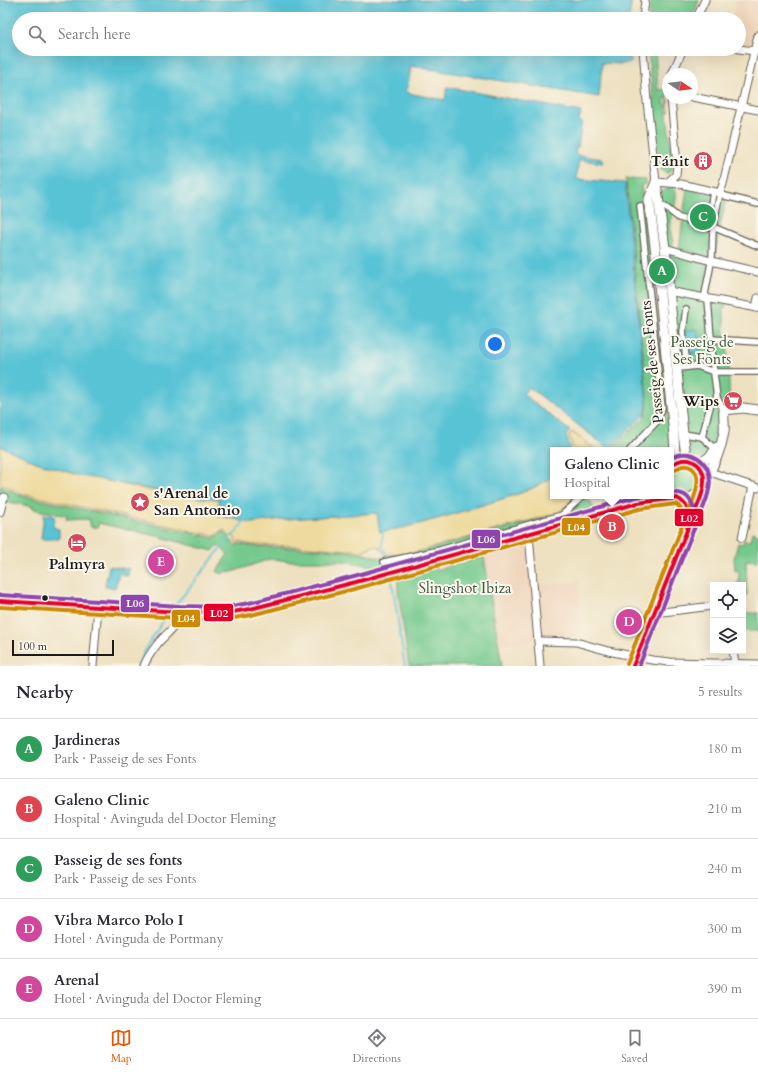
<!DOCTYPE html>
<html lang="en">
<head>
<meta charset="utf-8">
<style>
	:root { --surface:#fff; --page:#f2f2f3; --text:#2b2b33; --muted:#7c7c81; --line:#e1e1e2; --accent:#ea580c }
	body { margin:0; font-family:Cardo,serif; background:var(--page); color:var(--text) }
	.controls { position:absolute; right:12px; bottom:12px; display:grid; overflow:hidden; border-radius:0px; box-shadow:0 4px 16px #0002 }
	.controls button { width:36px; height:36px; display:grid; place-items:center; padding:0; border:0; border-bottom:1px solid var(--line); background:var(--surface); color:var(--text); font:20px sans-serif }
	.compass { position:absolute; left:662px; top:68px; width:36px; height:36px; border-radius:50%; background:var(--surface); box-shadow:0 4px 16px #0002; rotate:103deg }
	.scale { position:absolute; left:12px; bottom:10px; width:102px; box-sizing:border-box; padding-left:4px; border:2px solid #1c1c1c; border-top:0; font-size:11px; line-height:14px; white-space:nowrap; color:#1c1c1c; -webkit-text-stroke:3px #fbf7ec; paint-order:stroke }
	.you { position:absolute; left:495px; top:344px; width:14px; height:14px; margin:-10px; border:3px solid #fff; border-radius:50%; background:#1a73e8; box-shadow:0 0 0 6px #1a73e833 }
	.badge { display:grid; place-items:center; width:26px; height:26px; border-radius:50%; background:var(--accent); color:#fff; font-size:13px; font-weight:700 }
	.pin { position:absolute; translate:-50% -50%; border:2px solid #fff; box-shadow:0 1px 4px #0006 }
	.popup { position:absolute; left:550px; top:447px; width:124px; height:52px; box-sizing:border-box; display:grid; place-content:center; border-radius:0px; background:var(--surface); filter:drop-shadow(0 1px 3px #0005); font-size:13px; white-space:nowrap; color:var(--muted) }
	.popup b { font-size:15px; color:var(--text) }
	.popup::after { content:''; position:absolute; left:50%; top:100%; margin-left:-8px; border:8px solid transparent; border-top-color:var(--surface) }
	.list { margin:0; padding:0; list-style:none }
	h2 { display:flex; justify-content:space-between; align-items:center; height:52px; margin:0; padding:0 16px; font-size:17px }
	h2 small { font-size:13px; font-weight:400; color:var(--muted) }
	.list li { display:grid; grid-template-columns:26px 1fr auto; gap:12px; align-items:center; box-sizing:border-box; height:60px; padding:0 16px; border-top:1px solid var(--line) }
	.list b { display:block; font-size:15px; white-space:nowrap }
	.list p { margin:0; font-size:13px; white-space:nowrap; color:var(--muted) }
	.list em { font-size:13px; font-style:normal; color:var(--muted) }
	.icon { flex:none; width:22px; height:22px; fill:none; stroke:currentColor; stroke-width:2; stroke-linecap:round; stroke-linejoin:round }
	.map { position:relative; flex:none; width:758px; height:666px; overflow:hidden }
	.search { position:absolute; background:var(--surface); box-shadow:0 4px 16px #0002; left:12px; right:12px; top:12px; height:44px; display:flex; align-items:center; gap:10px; box-sizing:border-box; padding:0 14px; border-radius:22px; color:var(--muted); font-size:15px }
	.sheet { height:352px; background:var(--surface) }
	nav { display:flex; justify-content:space-around; align-items:center; box-sizing:border-box; height:56px; border-top:1px solid var(--line); background:var(--surface); font-size:11px; color:var(--muted) }
	nav a { display:grid; justify-items:center; gap:2px }
	nav .on { color:var(--accent) }
	.map>svg:first-child { display:block }
</style>
</head>
<body>
<div class="map">
<svg width="758" height="666" viewBox="0 0 758 666">
	<rect width="100%" height="100%" fill="#fbf7ec"/>
	<filter id="ink" filterUnits="userSpaceOnUse"><feTurbulence type="fractalNoise" baseFrequency=".025" numOctaves="2"/><feDisplacementMap in="SourceGraphic" scale="8" xChannelSelector="R" yChannelSelector="G"/><feConvolveMatrix kernelMatrix="1 2 1 2 8 2 1 2 1" color-interpolation-filters="sRGB"/></filter>
	<filter id="wash" filterUnits="userSpaceOnUse"><feTurbulence type="fractalNoise" baseFrequency=".012" numOctaves="4" result="noise"/><feDisplacementMap in="SourceGraphic" scale="16" xChannelSelector="R" yChannelSelector="G"/><feGaussianBlur stdDeviation="0.9" result="paint"/><feColorMatrix in="noise" values="0 0 0 0 0 0 0 0 0 0 0 0 0 0 0 0 0 1.4 0 .05"/><feComposite in="paint" operator="in"/></filter>
	<g filter="url(#wash)">
		<rect width="100%" height="100%" fill="#eee1c1"/>
		<g fill="#f0d6bc">
			<path d="M736 0H758V12L750 46 739 44V19H732Z"/>
			<path d="M533 527 537 588 547 585 579 580V639H541L482 648 449 618 435 567 433 554Z"/>
		</g>
		<g fill="#75c98c" stroke="#487254">
			<path d="M651 0H697L699 1 691 19H649Z"/>
			<path d="M648 49H655L658 90 667 89 669 113 667 98 664 99 665 105H666L673 164 671 170 669 173H665L661 170 651 99H653Z"/>
			<path d="M626 179 646 180V184L641 185 672 454 671 450H610L645 417 648 406Z"/>
			<path d="M674 186C681 198 669 217 671 231 671 238 673 238 673 247L667 244 660 192Z"/>
			<path d="M687 188 726 199 714 258 679 249Z"/>
			<path d="M670 251 709 263 704 294 673 288Z"/>
			<path d="M678 296 726 305 724 310 725 337 727 341 730 404 723 400C715 410 719 416 719 428 719 441 711 453 699 459L694 458 689 454 672 299Z"/>
			<circle cx="684" cy="480" r="15"/>
			<path d="M0 486 22 496 214 538 224 532 236 546 239 544C258 548 276 547 295 548 324 549 354 550 381 558L387 555H406L560 514 578 496H586L594 507 567 517 384 568 343 561H289L270 559 229 573V570L222 574 217 571 228 554 218 545 213 551 153 535 98 523V527H91L89 519 66 520 67 516 33 509V507L0 500Z"/>
			<path d="M752 532 758 534V561L746 560 747 595H743V585H737V583L739 582V570L735 571 734 558 738 543 743 544 744 540 750 541Z"/>
			<path d="M484 557 502 666H409L398 591V578L435 567 436 570Z"/>
			<rect x="743" y="613" width="15" height="18"/>
		</g>
		<g fill="#eeda9e" stroke="#857b5d">
			<path d="M572 432 596 450H574L569 435Z"/>
			<path d="M0 446 37 462 133 487 189 497 220 499 218 515 251 523 273 520 377 513 380 532C418 526 453 514 489 503 509 497 538 490 553 475V496H577L558 513 406 555 385 554 378 546H372L362 551 297 546 252 545 239 542 237 544 234 536 230 537 224 530 215 536 23 494 0 483Z"/>
		</g>
		<g fill="#59c3d5" stroke="#3a7078">
			<path d="M0 0H632L629 19H19V49H630L631 62 622 64 602 63 599 97 411 66 407 93 445 100 447 87 581 112 579 121 582 122 578 147H576L575 153 577 154V155L603 159V163L579 160 576 179 625 183 647 405 645 414 609 449 529 387 523 394 570 431 566 435 571 450H553V475C539 489 508 497 489 503 453 514 418 526 380 532L377 513 273 520 251 523 218 515 219 499 189 497 77 475 36 462 0 446Z"/>
			<path d="M697 329 700 352 688 354 685 331Z"/>
			<path d="M44 514 54 516 55 521 53 522V527L59 529V539H41Z"/>
			<path d="M109 566 129 569 128 576 122 575V571H120L115 588 105 586Z"/>
		</g>
		<g fill="none" stroke-linecap="round" stroke-linejoin="round">
			<g stroke="#59c3d5" stroke-width="2">
				<path d="M383 531 382 546 386 553"/>
				<path d="M392 581 405 666"/>
				<path d="M174 607 230 537 236 533 244 521"/>
				<path d="M138 666 149 643 167 615"/>
			</g>
		</g>
	</g>
	<g filter="url(#ink)">
		<g fill="none" stroke-linecap="round" stroke-linejoin="round">
			<g stroke="#666156" stroke-width="8">
				<g id="pedestrian">
					<path d="M662 206 665 207 679 218 713 227 758 246"/>
					<path d="M705 225 708 212 710 210 713 192"/>
					<path d="M686 309 683 332 687 367"/>
					<path d="M711 339 758 342"/>
					<path d="M679 368 697 366 714 372H758"/>
					<path d="M724 410 717 398 713 365 708 299 705 294 712 258 713 227 720 193 725 196 758 204"/>
					<path d="M684 434 702 437 713 447"/>
					<path d="M702 437 711 403 717 398"/>
					<path d="M630 450 658 420 662 408 640 206"/>
					<path d="M384 562 440 550 562 515 583 496"/>
				</g>
			</g>
			<g stroke="#666156" stroke-width="9">
				<g id="minor">
					<path d="M643 19 645 0"/>
					<path d="M696 19 705 0"/>
					<path d="M643 49 647 101 656 182 681 184 720 193 723 184 758 35"/>
					<path d="M739 49 755 51"/>
					<path d="M672 74 683 49"/>
					<path d="M692 97 758 110"/>
					<path d="M668 182 676 175 677 164 671 98"/>
					<path d="M665 248 711 261 758 272"/>
					<path d="M668 291 758 308"/>
					<path d="M756 308 758 298"/>
					<path d="M710 472 758 488"/>
					<path d="M0 512 4 497"/>
					<path d="M529 534 540 666"/>
					<path d="M742 538 753 486"/>
					<path d="M654 613 713 606"/>
					<path d="M539 641 576 642 608 651 652 660 670 662 758 664"/>
					<path d="M733 651 735 664"/>
					<path d="M93 666 98 607"/>
					<path d="M144 666C147 657 153 650 159 642 167 633 179 625 180 612"/>
				</g>
			</g>
			<g stroke="#666156" stroke-width="11">
				<g id="tertiary">
					<path d="M656 182 649 199 656 254 674 435 675 456 673 463"/>
					<path d="M656 182 665 248 683 434 686 455 691 461"/>
					<path d="M694 463C706 462 711 456 717 447"/>
					<path d="M703 484C713 468 721 450 724 432 725 425 723 417 724 410L743 408 758 410"/>
				</g>
			</g>
			<g stroke="#666156" stroke-width="13">
				<g id="primary">
					<path d="M671 465C676 461 682 459 688 460 719 467 699 515 671 495"/>
					<path d="M0 601 180 612 227 613 250 609 356 582 638 503 677 498"/>
					<path d="M633 666 689 525 697 509 702 487"/>
				</g>
			</g>
			<use href="#pedestrian" stroke="#fff" stroke-width="5.5"/>
			<use href="#minor" stroke="#fff" stroke-width="7"/>
			<use href="#tertiary" stroke="#fff" stroke-width="9"/>
			<use href="#primary" stroke="#fff" stroke-width="11"/>
			<g stroke="#fbf7ec" stroke-width="7">
				<g id="bus-1">
					<path d="M671 465C677 461 685 458 692 461 718 473 695 511 687 529"/>
					<path d="M0 601 180 612 227 613 250 609 356 582 638 503 677 498C688 503 690 513 689 525L633 666"/>
				</g>
			</g>
			<g stroke="#fbf7ec" stroke-width="7">
				<g id="bus-2">
					<path d="M675 470C680 466 686 464 692 468 707 479 687 514 681 527"/>
					<path d="M0 607 180 618 228 619 251 615 358 588 639 509 676 504C683 509 684 516 683 524L627 664"/>
				</g>
			</g>
			<g stroke="#fbf7ec" stroke-width="7">
				<g id="bus-3">
					<path d="M671 458C679 453 689 452 698 458 723 475 702 510 693 531"/>
					<path d="M0 595 180 606 227 607 249 603 354 576 636 497 645 496"/>
					<path d="M639 666 695 526C696 509 692 490 671 493"/>
				</g>
			</g>
			<use href="#bus-1" stroke="#e4002b" stroke-width="4"/>
			<use href="#bus-2" stroke="#cb8a06" stroke-width="4"/>
			<use href="#bus-3" stroke="#8e44ad" stroke-width="4"/>
		</g>
	</g>
	<defs>
		<g id="building-disc" transform="scale(1)"><circle r="9.5" fill="#d1495b" stroke="#fbf7ec"/><path d="M-4-6H4V6H1V3H-1V6H-4ZM-2.5-4.3h1.7v1.8h-1.7ZM.8-4.3h1.7v1.8H.8ZM-2.5-1h1.7V.8h-1.7ZM.8-1h1.7V.8H.8Z" fill="#fff"/></g>
		<g id="supermarket-disc" transform="scale(1)"><circle r="9.5" fill="#d1495b" stroke="#fbf7ec"/><path d="M-6-5.5h2.5l.6 2H6L4.5 2H-2.5L-4.4-4H-6ZM-1.5 3.2a1.3 1.3 0 1 0 .1 0ZM3 3.2a1.3 1.3 0 1 0 .1 0Z" fill="#fff"/></g>
		<g id="sight-disc" transform="scale(1)"><circle r="9.5" fill="#d1495b" stroke="#fbf7ec"/><path d="M0-6L1.8-2.2L6-1.7L2.9 1.2L3.7 5.4L0 3.3L-3.7 5.4L-2.9 1.2L-6-1.7L-1.8-2.2Z" fill="#fff"/></g>
		<g id="hotel-disc" transform="scale(1)"><circle r="9.5" fill="#d1495b" stroke="#fbf7ec"/><path d="M-6-4.5h1.5V1H6V5H4.5V3h-9V5H-6ZM-4 0a1.8 1.8 0 1 1 3.6 0ZM.5 0V-2.5h3Q6-2.5 6 0Z" fill="#fff"/></g>
	</defs>
	<g fill-rule="evenodd">
		<use href="#building-disc" x="703" y="161"/>
		<use href="#supermarket-disc" x="733" y="401"/>
		<use href="#sight-disc" x="140" y="502"/>
		<use href="#hotel-disc" x="77" y="543"/>
	</g>
	<circle fill="#1c1c1c" stroke="#fbf7ec" stroke-width="1.5" cx="45" cy="598" r="3.5"/>
	<g text-anchor="middle" dominant-baseline="central" stroke-width="4" stroke-linejoin="round" paint-order="stroke">
		<g font-size="15" font-weight="bold" fill="#1c1c1c" stroke="#fbf7ec" text-anchor="end">
			<text x="689" y="161">Tánit</text>
			<text x="719" y="401">Wips</text>
			<text x="154" y="493" text-anchor="start">s'Arenal de<tspan x="154" dy="17">San Antonio</tspan></text>
			<text x="77" y="564" text-anchor="middle">Palmyra</text>
		</g>
		<g font-size="15" fill="#3b5943" stroke="#fbf7ec">
			<text x="702" y="342">Passeig de<tspan x="702" dy="17">Ses Fonts</tspan></text>
			<text x="465" y="588">Slingshot Ibiza</text>
		</g>
		<g font-size="15" fill="#1c1c1c" stroke="#fbf7ec">
			<text transform="translate(652 362) rotate(-96)">Passeig de ses Fonts</text>
		</g>
	</g>
	<g stroke="#fbf7ec" stroke-width="1.5">
		<rect x="674" y="508" width="30" height="19" rx="4" fill="#e4002b"/>
		<rect x="561" y="517" width="30" height="19" rx="4" fill="#cb8a06"/>
		<rect x="471" y="529" width="30" height="20" rx="4" fill="#8e44ad"/>
		<rect x="120" y="594" width="30" height="19" rx="4" fill="#8e44ad"/>
		<rect x="203" y="603" width="31" height="19" rx="4" fill="#e4002b"/>
		<rect x="171" y="609" width="30" height="19" rx="4" fill="#cb8a06"/>
	</g>
	<g font-size="11" text-anchor="middle" font-weight="bold" fill="#fff">
		<text x="689" y="522">L02</text>
		<text x="576" y="531">L04</text>
		<text x="486" y="543">L06</text>
		<text x="135" y="607">L06</text>
		<text x="219" y="617">L02</text>
		<text x="186" y="622">L04</text>
	</g>
</svg>
<div class="controls">
<button><svg class="icon" aria-label="locate" viewBox="0 0 24 24"><circle cx="12" cy="12" r="6"/><path d="M12 2v4M12 18v4M2 12h4M18 12h4"/></svg></button>
<button><svg class="icon" aria-label="layers" viewBox="0 0 24 24"><path d="M12 4l9 5-9 5-9-5zM3 14l9 5 9-5"/></svg></button>
</div>
<svg class="compass" viewBox="-18 -18 36 36"><path d="M0-13l5 13h-10z" fill="#e53935"/><path d="M0 13l5-13h-10z" fill="#7c7c81"/></svg>
<div class="scale">100 m</div>
<div class="you"></div>
<div class="pin badge" style="left:662px;top:271px;background:#2e9e5b">A</div>
<div class="pin badge" style="left:612px;top:527px;background:#e0444e">B</div>
<div class="popup"><b>Galeno Clinic</b>Hospital</div>
<div class="pin badge" style="left:703px;top:217px;background:#2e9e5b">C</div>
<div class="pin badge" style="left:629px;top:622px;background:#d1479c">D</div>
<div class="pin badge" style="left:161px;top:562px;background:#d1479c">E</div>
<div class="search"><svg class="icon" aria-label="search" viewBox="0 0 24 24"><circle cx="10" cy="10" r="6"/><path d="M15 15l6 6"/></svg>Search here</div>
</div>
<section class="sheet">
<h2>Nearby<small>5 results</small></h2>
<ul class="list">
<li><span class="badge" style="background:#2e9e5b">A</span><div><b>Jardineras</b><p>Park · Passeig de ses Fonts</p></div><em>180 m</em></li>
<li><span class="badge" style="background:#e0444e">B</span><div><b>Galeno Clinic</b><p>Hospital · Avinguda del Doctor Fleming</p></div><em>210 m</em></li>
<li><span class="badge" style="background:#2e9e5b">C</span><div><b>Passeig de ses fonts</b><p>Park · Passeig de ses Fonts</p></div><em>240 m</em></li>
<li><span class="badge" style="background:#d1479c">D</span><div><b>Vibra Marco Polo I</b><p>Hotel · Avinguda de Portmany</p></div><em>300 m</em></li>
<li><span class="badge" style="background:#d1479c">E</span><div><b>Arenal</b><p>Hotel · Avinguda del Doctor Fleming</p></div><em>390 m</em></li>
</ul>
</section>
<nav>
<a class="on"><svg class="icon" aria-label="map" viewBox="0 0 24 24"><path d="M3 6l6-2 6 2 6-2v14l-6 2-6-2-6 2zM9 4v14M15 6v14"/></svg>Map</a>
<a><svg class="icon" aria-label="directions" viewBox="0 0 24 24"><path d="M12 3l9 9-9 9-9-9zM9 14v-3h6M13 9l2 2-2 2"/></svg>Directions</a>
<a><svg class="icon" aria-label="saved" viewBox="0 0 24 24"><path d="M7 4h10v16l-5-4-5 4z"/></svg>Saved</a>
</nav>
</body>
</html>
